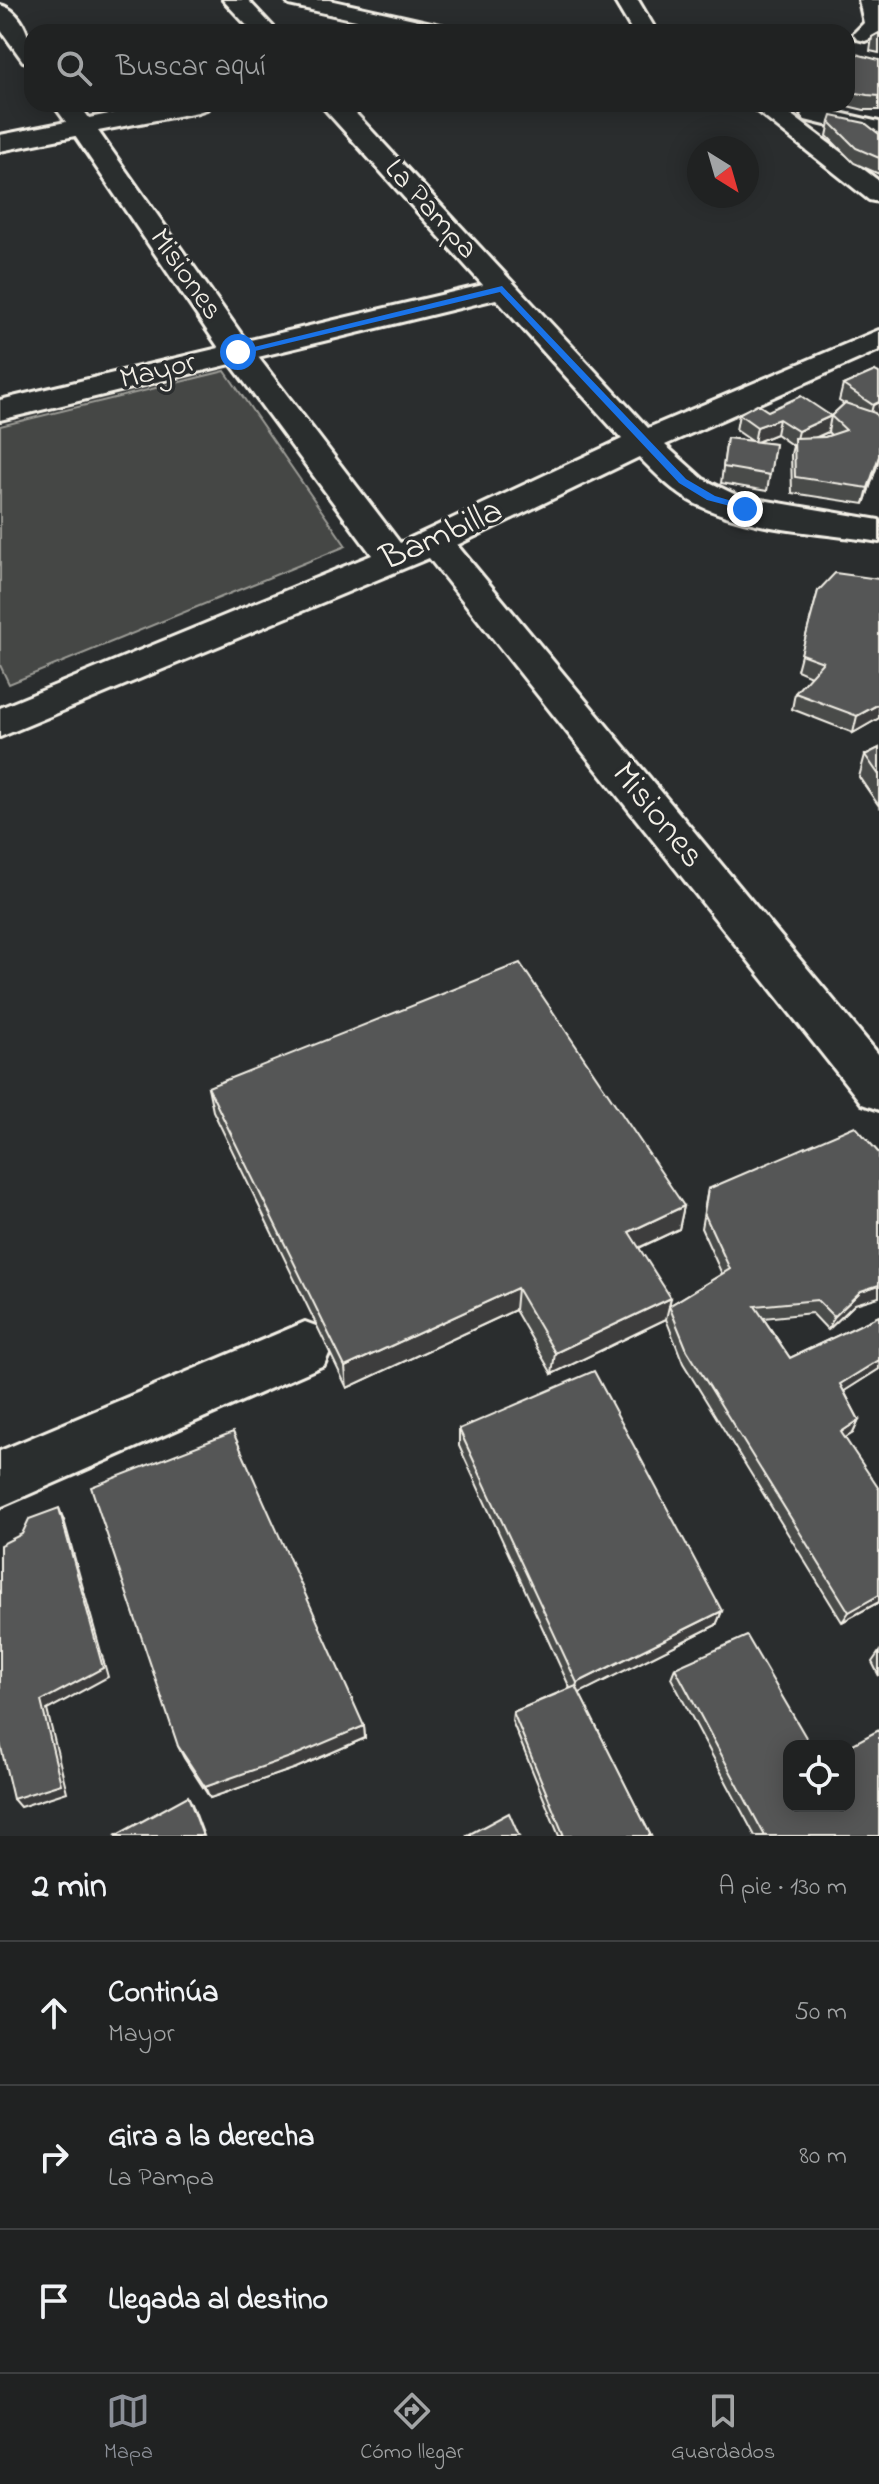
<!DOCTYPE html>
<html lang="es">
<head>
<meta charset="utf-8">
<style>
	:root { --surface:#202222; --page:#282a2a; --text:#f1f3f6; --muted:#a2a4a5; --line:#3d3f40; --accent:#8c9099 }
	body { margin:0; font-family:"Indie Flower",sans-serif; background:var(--page); color:var(--text) }
	.controls { position:absolute; right:24px; bottom:24px; display:grid; overflow:hidden; border-radius:16px; box-shadow:0 4px 20px #0003 }
	.controls button { width:72px; height:72px; display:grid; place-items:center; padding:0; border:0; border-bottom:2px solid var(--line); background:var(--surface); color:var(--text); font:40px sans-serif }
	.compass { position:absolute; left:687px; top:136px; width:72px; height:72px; border-radius:50%; background:var(--surface); box-shadow:0 4px 20px #0003; rotate:143deg }
	.stop { position:absolute; width:24px; height:24px; margin:-18px; border:6px solid #1a73e8; border-radius:50%; background:#fff }
	.stop.end { background:#1a73e8; border-color:#fff; box-shadow:0 2px 8px #0008 }
	.list { margin:0; padding:0; list-style:none }
	h2 { display:flex; justify-content:space-between; align-items:center; height:104px; margin:0; padding:0 32px; font-size:34px }
	h2 small { font-size:26px; font-weight:400; color:var(--muted) }
	.list li { display:grid; grid-template-columns:52px 1fr auto; gap:24px; align-items:center; box-sizing:border-box; height:144px; padding:0 32px; border-top:2px solid var(--line) }
	.list b { display:block; font-size:30px; white-space:nowrap }
	.list p { margin:0; font-size:26px; white-space:nowrap; color:var(--muted) }
	.list em { font-size:26px; font-style:normal; color:var(--muted) }
	.icon { flex:none; width:44px; height:44px; fill:none; stroke:currentColor; stroke-width:2; stroke-linecap:round; stroke-linejoin:round }
	.map { position:relative; flex:none; width:879px; height:1836px; overflow:hidden }
	.search { position:absolute; background:var(--surface); box-shadow:0 4px 20px #0003; left:24px; right:24px; top:24px; height:88px; display:flex; align-items:center; gap:20px; box-sizing:border-box; padding:0 28px; border-radius:24px; color:var(--muted); font-size:30px }
	.sheet { height:536px; background:var(--surface) }
	nav { display:flex; justify-content:space-around; align-items:center; box-sizing:border-box; height:112px; border-top:2px solid var(--line); background:var(--surface); font-size:22px; color:var(--muted) }
	nav a { display:grid; justify-items:center; gap:4px }
	nav .on { color:var(--accent) }
	.map>svg:first-child { display:block }
</style>
</head>
<body>
<div class="map">
<svg width="879" height="1836" viewBox="0 0 879 1836">
	<rect width="100%" height="100%" fill="#2a2d2e"/>
	<filter id="ink" filterUnits="userSpaceOnUse"><feTurbulence type="fractalNoise" baseFrequency=".0125" numOctaves="2"/><feDisplacementMap in="SourceGraphic" scale="16" xChannelSelector="R" yChannelSelector="G"/><feConvolveMatrix kernelMatrix="1 2 1 2 8 2 1 2 1" color-interpolation-filters="sRGB"/></filter>
	<g filter="url(#ink)">
		<path fill="#444645" stroke="#9c9c96" stroke-width="2" d="M225 371 346 546 9 684 0 665V426Z"/>
		<g fill="none" stroke-linecap="round" stroke-linejoin="round">
			<g stroke="#f4f1e8" stroke-width="6">
				<g id="street">
					<path d="M223 0H248L278 32H253Z"/>
					<path d="M285 0H329L449 27 453 32H409L289 5Z"/>
					<path d="M614 0H638L657 32H633Z"/>
					<path d="M859 0H879V35L865 41 857 39 853 34 864 23Z"/>
					<path d="M0 5C24 11 32 42 32 63L23 61 0 29Z"/>
					<path d="M53 104H79L89 118 159 104H211L207 109 198 112 98 131 246 341 483 285 320 104H347L648 428 879 330V350L665 445 703 479 738 496 879 520V542C819 532 751 531 696 504 674 493 656 474 639 457L457 545 879 1055V1110L862 1104 429 558 0 737V708L372 555 231 364 0 420V400L219 348 75 136 0 151V135L66 122ZM496 299 622 439 400 543 258 357Z"/>
					<path d="M748 104H777L879 181V202L869 200Z"/>
					<path d="M814 107 879 122V138L805 120 801 115 805 110Z"/>
					<path d="M305 1322 324 1329 332 1347 324 1365 0 1507V1451Z"/>
				</g>
			</g>
			<use href="#street" fill="#2a2d2e" fill-rule="evenodd"/>
		</g>
		<g fill="#494b4a" stroke="#f4f1e8" stroke-width="2" fill-rule="evenodd">
			<path d="M879 33V53L870 51 872 37Z"/>
			<path d="M879 60V110H864L839 104H847V62Z"/>
			<path d="M830 122 879 134V174L854 163 827 136Z"/>
			<path d="M875 371 877 417 879 420V459L864 504 792 493 791 454 793 446 776 434 756 442 775 444 767 491 721 483 727 438 752 441 736 430 739 414 768 411 831 416 844 404 839 401 843 385ZM828 432 831 435 825 437 815 438Z"/>
			<path d="M818 591 879 718 853 733 792 709 795 693 811 676 797 670Z"/>
			<path d="M879 748V806L859 777 865 755Z"/>
			<path d="M208 1087 684 1206 679 1229 639 1248 669 1306 722 1274 701 1228 708 1189 855 1304 828 1330 812 1313 763 1318 790 1358 879 1316V1369L844 1391 859 1420 853 1433 845 1438 879 1602 842 1622 683 1363 666 1319 552 1374 515 1310 347 1388 213 1111Z"/>
			<path d="M459 1429 722 1611 716 1625 579 1693 651 1836H559L512 1721 513 1712 570 1688 459 1446Z"/>
			<path d="M879 1652V1676L872 1662Z"/>
			<path d="M675 1668 789 1806 879 1836H755L671 1678Z"/>
			<path d="M364 1726 365 1738 296 1768 210 1798 184 1758 178 1746Z"/>
		</g>
		<g fill="#3c3d3c" stroke="#f4f1e8" stroke-width="2">
			<path d="M879 402V416L869 421 873 405Z"/>
			<path d="M831 416 828 432 794 447 798 431Z"/>
			<path d="M779 419 776 434 754 443 757 427Z"/>
			<path d="M879 456 877 466 864 504 868 488Z"/>
			<path d="M879 704V718L853 733 857 716Z"/>
			<path d="M684 1206 679 1229 625 1254 629 1232Z"/>
			<path d="M879 1285V1297L855 1304 828 1330 834 1317 861 1291Z"/>
			<path d="M517 1288 515 1310 347 1388 345 1367Z"/>
			<path d="M671 1298 666 1319 552 1374 555 1353Z"/>
			<path d="M879 1360V1369L835 1397 840 1384Z"/>
			<path d="M859 1420 853 1433 835 1444 841 1432Z"/>
			<path d="M59 1508 64 1520 108 1677 47 1710 67 1792 20 1807 13 1799 41 1701Z"/>
			<path d="M879 1595V1602L842 1622 849 1612Z"/>
			<path d="M722 1611 716 1625 574 1696 577 1683Z"/>
			<path d="M364 1726 365 1738 296 1768 210 1798 205 1787Z"/>
			<path d="M188 1796 192 1804 204 1836H203Z"/>
		</g>
		<g fill="#555756" stroke="#f4f1e8" stroke-width="2">
			<path d="M856 54 879 60V96L867 95 847 91V62Z"/>
			<path d="M832 116 865 123 879 134V158L856 148 830 122Z"/>
			<path d="M875 371 879 373V402L873 405 843 385Z"/>
			<path d="M801 396 831 416 798 431 779 419 757 427 739 414 757 404 768 411Z"/>
			<path d="M845 403 875 413 879 420V456L868 488 795 477 794 438 825 437 846 430 831 416Z"/>
			<path d="M727 438 775 444 770 475 723 467Z"/>
			<path d="M835 573 879 579V704L857 716 795 693 823 662 801 654 818 591Z"/>
			<path d="M879 748V775L865 755Z"/>
			<path d="M520 963 684 1206 629 1232 671 1298 555 1353 517 1288 345 1367 208 1087Z"/>
			<path d="M855 1126 879 1153V1285L861 1291 834 1317 817 1300 755 1306 790 1358 879 1316V1360L840 1384 859 1420 841 1432 879 1489V1595L849 1612 687 1350 669 1306 730 1269 704 1213 708 1189Z"/>
			<path d="M594 1371 722 1611 577 1683 459 1429Z"/>
			<path d="M233 1432 364 1726 293 1756 205 1787 178 1746 91 1487Z"/>
			<path d="M59 1508 103 1668 41 1701 61 1784 13 1799 0 1743V1545L22 1534 29 1519Z"/>
			<path d="M747 1636 811 1746H789V1806H849V1746L879 1730V1836H765L675 1668Z"/>
			<path d="M576 1686 651 1836H564L513 1712Z"/>
			<path d="M188 1796 203 1836H115Z"/>
			<path d="M509 1813 519 1836H466Z"/>
		</g>
	</g>
	<path fill="#1a73e8" d="M502 286 686 479 715 496 749 506V511L707 500 679 483 500 292 238 355 234 352Z"/>
	<g text-anchor="middle" dominant-baseline="central" stroke-width="7" stroke-linejoin="round" paint-order="stroke">
		<g font-size="30" fill="#f4f1e8" stroke="#2a2d2e">
			<text transform="translate(430 210) rotate(48)">La Pampa</text>
			<text transform="translate(185 275) rotate(55)">Misiones</text>
			<text transform="translate(158 372) rotate(-14)">Mayor</text>
		</g>
		<g font-size="36" fill="#f4f1e8" stroke="#2a2d2e">
			<text transform="translate(442 536) rotate(-24)">Bambilla</text>
			<text transform="translate(657 816) rotate(51)">Misiones</text>
		</g>
	</g>
</svg>
<div class="controls">
<button><svg class="icon" aria-label="locate" viewBox="0 0 24 24"><circle cx="12" cy="12" r="6"/><path d="M12 2v4M12 18v4M2 12h4M18 12h4"/></svg></button>
</div>
<svg class="compass" viewBox="-18 -18 36 36"><path d="M0-13l5 13h-10z" fill="#e53935"/><path d="M0 13l5-13h-10z" fill="#a2a4a5"/></svg>
<div class="stop" style="left:238px;top:352px"></div>
<div class="stop end" style="left:745px;top:509px"></div>
<div class="search"><svg class="icon" aria-label="search" viewBox="0 0 24 24"><circle cx="10" cy="10" r="6"/><path d="M15 15l6 6"/></svg>Buscar aquí</div>
</div>
<section class="sheet">
<h2>2 min<small>A pie · 130 m</small></h2>
<ul class="list">
<li><svg class="icon" aria-label="ahead" viewBox="0 0 24 24"><path d="M12 20V5M6 11l6-6 6 6"/></svg><div><b>Continúa</b><p>Mayor</p></div><em>50 m</em></li>
<li><svg class="icon" aria-label="right" viewBox="0 0 24 24"><path d="M7 20v-9h11M14 6l5 5-5 5"/></svg><div><b>Gira a la derecha</b><p>La Pampa</p></div><em>80 m</em></li>
<li><svg class="icon" aria-label="arrive" viewBox="0 0 24 24"><path d="M6 21V4h12l-3 4 3 4H6"/></svg><div><b>Llegada al destino</b></div></li>
</ul>
</section>
<nav>
<a class="on"><svg class="icon" aria-label="map" viewBox="0 0 24 24"><path d="M3 6l6-2 6 2 6-2v14l-6 2-6-2-6 2zM9 4v14M15 6v14"/></svg>Mapa</a>
<a><svg class="icon" aria-label="directions" viewBox="0 0 24 24"><path d="M12 3l9 9-9 9-9-9zM9 14v-3h6M13 9l2 2-2 2"/></svg>Cómo llegar</a>
<a><svg class="icon" aria-label="saved" viewBox="0 0 24 24"><path d="M7 4h10v16l-5-4-5 4z"/></svg>Guardados</a>
</nav>
</body>
</html>
